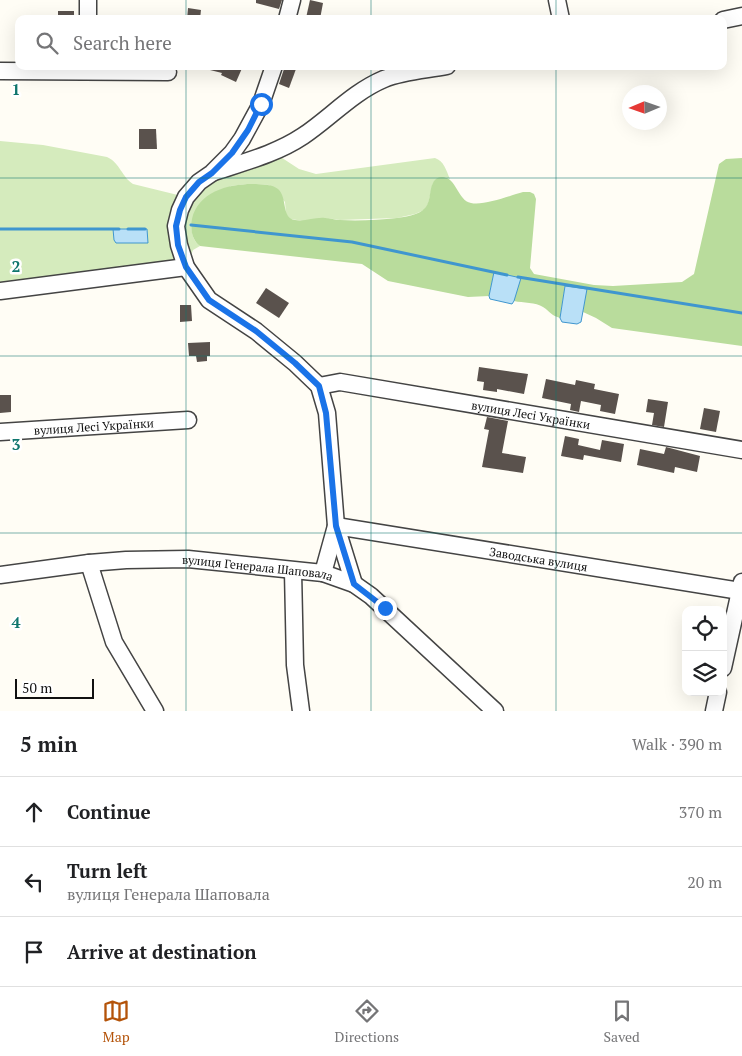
<!DOCTYPE html>
<html lang="en">
<head>
<meta charset="utf-8">
<style>
	:root { --surface:#fff; --page:#f6f6f6; --text:#202124; --muted:#757577; --line:#e0e0e0; --accent:#b45309 }
	body { margin:0; font-family:"PT Serif",serif; background:var(--page); color:var(--text) }
	.controls { position:absolute; right:15px; bottom:15px; display:grid; overflow:hidden; border-radius:10px; box-shadow:0 5px 20px #0002 }
	.controls button { width:45px; height:45px; display:grid; place-items:center; padding:0; border:0; border-bottom:1px solid var(--line); background:var(--surface); color:var(--text); font:25px sans-serif }
	.compass { position:absolute; left:622px; top:85px; width:45px; height:45px; border-radius:50%; background:var(--surface); box-shadow:0 5px 20px #0002; rotate:268deg }
	.scale { position:absolute; left:15px; bottom:12px; width:79px; box-sizing:border-box; padding-left:5px; border:2px solid #111; border-top:0; font-size:14px; line-height:18px; white-space:nowrap; color:#111; -webkit-text-stroke:4px #fff; paint-order:stroke }
	.stop { position:absolute; width:15px; height:15px; margin:-11px; border:4px solid #1a73e8; border-radius:50%; background:#fff }
	.stop.end { background:#1a73e8; border-color:#fff; box-shadow:0 1px 5px #0008 }
	.list { margin:0; padding:0; list-style:none }
	h2 { display:flex; justify-content:space-between; align-items:center; height:65px; margin:0; padding:0 20px; font-size:21px }
	h2 small { font-size:16px; font-weight:400; color:var(--muted) }
	.list li { display:grid; grid-template-columns:32px 1fr auto; gap:15px; align-items:center; box-sizing:border-box; height:70px; padding:0 20px; border-top:1px solid var(--line) }
	.list b { display:block; font-size:19px; white-space:nowrap }
	.list p { margin:0; font-size:16px; white-space:nowrap; color:var(--muted) }
	.list em { font-size:16px; font-style:normal; color:var(--muted) }
	.icon { flex:none; width:28px; height:28px; fill:none; stroke:currentColor; stroke-width:2; stroke-linecap:round; stroke-linejoin:round }
	.map { position:relative; flex:none; width:742px; height:711px; overflow:hidden }
	.search { position:absolute; background:var(--surface); box-shadow:0 5px 20px #0002; left:15px; right:15px; top:15px; height:55px; display:flex; align-items:center; gap:12px; box-sizing:border-box; padding:0 18px; border-radius:10px; color:var(--muted); font-size:19px }
	.sheet { height:275px; background:var(--surface) }
	nav { display:flex; justify-content:space-around; align-items:center; box-sizing:border-box; height:70px; border-top:1px solid var(--line); background:var(--surface); font-size:14px; color:var(--muted) }
	nav a { display:grid; justify-items:center; gap:2px }
	nav .on { color:var(--accent) }
	.map>svg:first-child { display:block }
</style>
</head>
<body>
<div class="map">
<svg width="742" height="711" viewBox="0 0 742 711">
	<rect width="100%" height="100%" fill="#fffdf5"/>
	<path fill="#d5ebbd" d="M0 141 43 145 107 157C120 163 122 177 133 184L186 197 199 182 273 152 299 169 316 174 435 158C444 161 446 170 450 179L445 177 433 183 428 204 424 210 415 214 397 218 340 220 326 218 304 221 290 219 286 214 285 202 269 185 246 184 231 186 191 225C192 234 193 241 200 246L193 250 186 267 0 291Z"/>
	<path fill="#b9dc9c" d="M742 158V346L612 328 596 318 583 312 586 289 565 286 560 318C550 315 551 312 543 307 536 302 523 303 514 301L520 278 494 272 489 296 468 297 388 281 362 264 200 246C192 240 190 229 192 219 198 191 231 183 256 184 264 185 272 184 278 189 288 198 281 218 295 220 305 222 314 217 325 218 330 218 335 220 340 220 358 221 379 220 397 218 405 217 419 215 425 208 433 200 427 179 441 177 456 175 457 200 471 203 483 206 509 196 523 192H530L534 194 536 199 530 268 534 274 594 285 613 286 682 282 694 274 719 164 726 159Z"/>
	<g fill="#b9e0f7" stroke="#3f96cf">
		<path d="M113 229H147L148 243H116L114 240Z"/>
		<path d="M494 272 521 278 514 301 512 304 490 299 489 296Z"/>
		<path d="M565 286 587 289 581 322 577 324 562 322 560 318Z"/>
	</g>
	<g fill="none" stroke-linecap="round" stroke-linejoin="round">
		<g stroke="#3f96cf" stroke-width="3">
			<path d="M191 225 352 242 507 275"/>
			<path d="M0 229H119"/>
			<path d="M128 229H145"/>
			<path d="M518 277 742 313"/>
		</g>
	</g>
	<g fill="#5a524d">
		<path d="M256 0H282L279 9 256 3Z"/>
		<path d="M310 0 323 3 320 19 306 18Z"/>
		<path d="M188 8 201 10 200 19H187Z"/>
		<rect x="58" y="11" width="16" height="8"/>
		<path d="M207 66H243L236 82 221 75 222 73 206 69Z"/>
		<path d="M285 66 296 69 289 88 279 84Z"/>
		<path d="M139 129H156L157 149H139Z"/>
		<path d="M266 288 289 303 279 318 256 303Z"/>
		<path d="M180 305H191L192 321 180 322Z"/>
		<path d="M210 342V356H207V361L197 362 196 356H189L188 343Z"/>
		<path d="M479 367 528 374 524 394 497 389V392L483 390 484 382 477 381Z"/>
		<path d="M546 379 575 385 576 380 595 384 594 389 619 394 615 414 600 411 601 405 581 401 579 412 570 410 571 404 542 398Z"/>
		<path d="M0 395H11V412L0 413Z"/>
		<path d="M648 399 668 402 664 427 652 425 654 413 646 412Z"/>
		<path d="M704 408 720 411 716 432 700 429Z"/>
		<path d="M487 417 508 421 502 453 526 457 523 473 482 467 489 430 484 429Z"/>
		<path d="M565 436 579 439 578 445 600 450 602 440 624 444 621 462 584 455 583 460 561 456Z"/>
		<path d="M666 447 700 456 697 472 675 467 674 473 637 465 640 449 664 454Z"/>
	</g>
	<g fill="none" stroke-linecap="round" stroke-linejoin="round">
		<g stroke="#444" stroke-width="19">
			<g id="minor">
				<path d="M557 0 561 19"/>
				<path d="M88 19V0"/>
				<path d="M287 19 292 0"/>
				<path d="M723 20 742 16"/>
				<path d="M274 66 261 104 242 139 232 153 212 173 199 182 186 197 180 210 176 226 179 245 186 267 209 300 256 331 295 363 319 386 327 413 336 526 354 584"/>
				<path d="M0 71 168 72"/>
				<path d="M214 172C244 162 276 154 303 136 330 118 353 92 384 79 403 71 426 70 447 66"/>
				<path d="M0 291 186 267"/>
				<path id="s1" d="M319 386 340 382 742 450"/>
				<path id="s2" d="M0 432 188 420"/>
				<path d="M89 563 114 642 155 711"/>
				<path d="M293 571 295 665 301 711"/>
				<path id="s3" d="M323 573 336 526 740 591"/>
				<path id="s4" d="M0 575 89 563 126 560 188 559 323 573 354 584 371 596 495 711"/>
				<path d="M723 668 742 582"/>
				<path d="M714 711 718 692"/>
			</g>
		</g>
		<use href="#minor" stroke="#fff" stroke-width="16"/>
	</g>
	<g fill="none" stroke-linecap="round" stroke-linejoin="round">
		<path stroke="#1a73e8" stroke-width="6" d="M261 104 248 130 232 153 212 173 199 182 186 197 180 210 176 226 178 245 186 267 209 300 256 331 295 363 319 386 326 413 336 526 354 584 385 608"/>
	</g>
	<path fill="none" stroke="#0f766e" stroke-width="1" stroke-opacity="0.55" d="M186 0V19M371 0V19M556 0V19M186 66V711M371 66V711M556 66V711M0 178H742M0 356H742M0 533H742"/>
	<g text-anchor="middle" dominant-baseline="central" stroke-width="5" stroke-linejoin="round" paint-order="stroke">
		<g font-size="12" fill="#111" stroke="#fff">
			<text stroke="none"><textPath href="#s1" startOffset="215">вулиця Лесі Українки</textPath></text>
			<text stroke="none"><textPath href="#s2" startOffset="94">вулиця Лесі Українки</textPath></text>
			<text stroke="none"><textPath href="#s3" startOffset="254">Заводська вулиця</textPath></text>
			<text stroke="none"><textPath href="#s4" startOffset="259">вулиця Генерала Шаповала</textPath></text>
		</g>
	</g>
	<g font-size="16" text-anchor="middle" font-weight="bold" fill="#0f766e" stroke="#fff" stroke-width="5" stroke-linejoin="round" paint-order="stroke">
		<text x="16" y="95">1</text>
		<text x="16" y="272">2</text>
		<text x="16" y="450">3</text>
		<text x="16" y="628">4</text>
	</g>
</svg>
<div class="controls">
<button><svg class="icon" aria-label="locate" viewBox="0 0 24 24"><circle cx="12" cy="12" r="6"/><path d="M12 2v4M12 18v4M2 12h4M18 12h4"/></svg></button>
<button><svg class="icon" aria-label="layers" viewBox="0 0 24 24"><path d="M12 4l9 5-9 5-9-5zM3 14l9 5 9-5"/></svg></button>
</div>
<svg class="compass" viewBox="-18 -18 36 36"><path d="M0-13l5 13h-10z" fill="#e53935"/><path d="M0 13l5-13h-10z" fill="#757577"/></svg>
<div class="scale">50 m</div>
<div class="stop" style="left:261px;top:104px"></div>
<div class="stop end" style="left:385px;top:608px"></div>
<div class="search"><svg class="icon" aria-label="search" viewBox="0 0 24 24"><circle cx="10" cy="10" r="6"/><path d="M15 15l6 6"/></svg>Search here</div>
</div>
<section class="sheet">
<h2>5 min<small>Walk · 390 m</small></h2>
<ul class="list">
<li><svg class="icon" aria-label="ahead" viewBox="0 0 24 24"><path d="M12 20V5M6 11l6-6 6 6"/></svg><div><b>Continue</b></div><em>370 m</em></li>
<li><svg class="icon" aria-label="left" viewBox="0 0 24 24"><path d="M17 20v-9H6M10 6l-5 5 5 5"/></svg><div><b>Turn left</b><p>вулиця Генерала Шаповала</p></div><em>20 m</em></li>
<li><svg class="icon" aria-label="arrive" viewBox="0 0 24 24"><path d="M6 21V4h12l-3 4 3 4H6"/></svg><div><b>Arrive at destination</b></div></li>
</ul>
</section>
<nav>
<a class="on"><svg class="icon" aria-label="map" viewBox="0 0 24 24"><path d="M3 6l6-2 6 2 6-2v14l-6 2-6-2-6 2zM9 4v14M15 6v14"/></svg>Map</a>
<a><svg class="icon" aria-label="directions" viewBox="0 0 24 24"><path d="M12 3l9 9-9 9-9-9zM9 14v-3h6M13 9l2 2-2 2"/></svg>Directions</a>
<a><svg class="icon" aria-label="saved" viewBox="0 0 24 24"><path d="M7 4h10v16l-5-4-5 4z"/></svg>Saved</a>
</nav>
</body>
</html>
